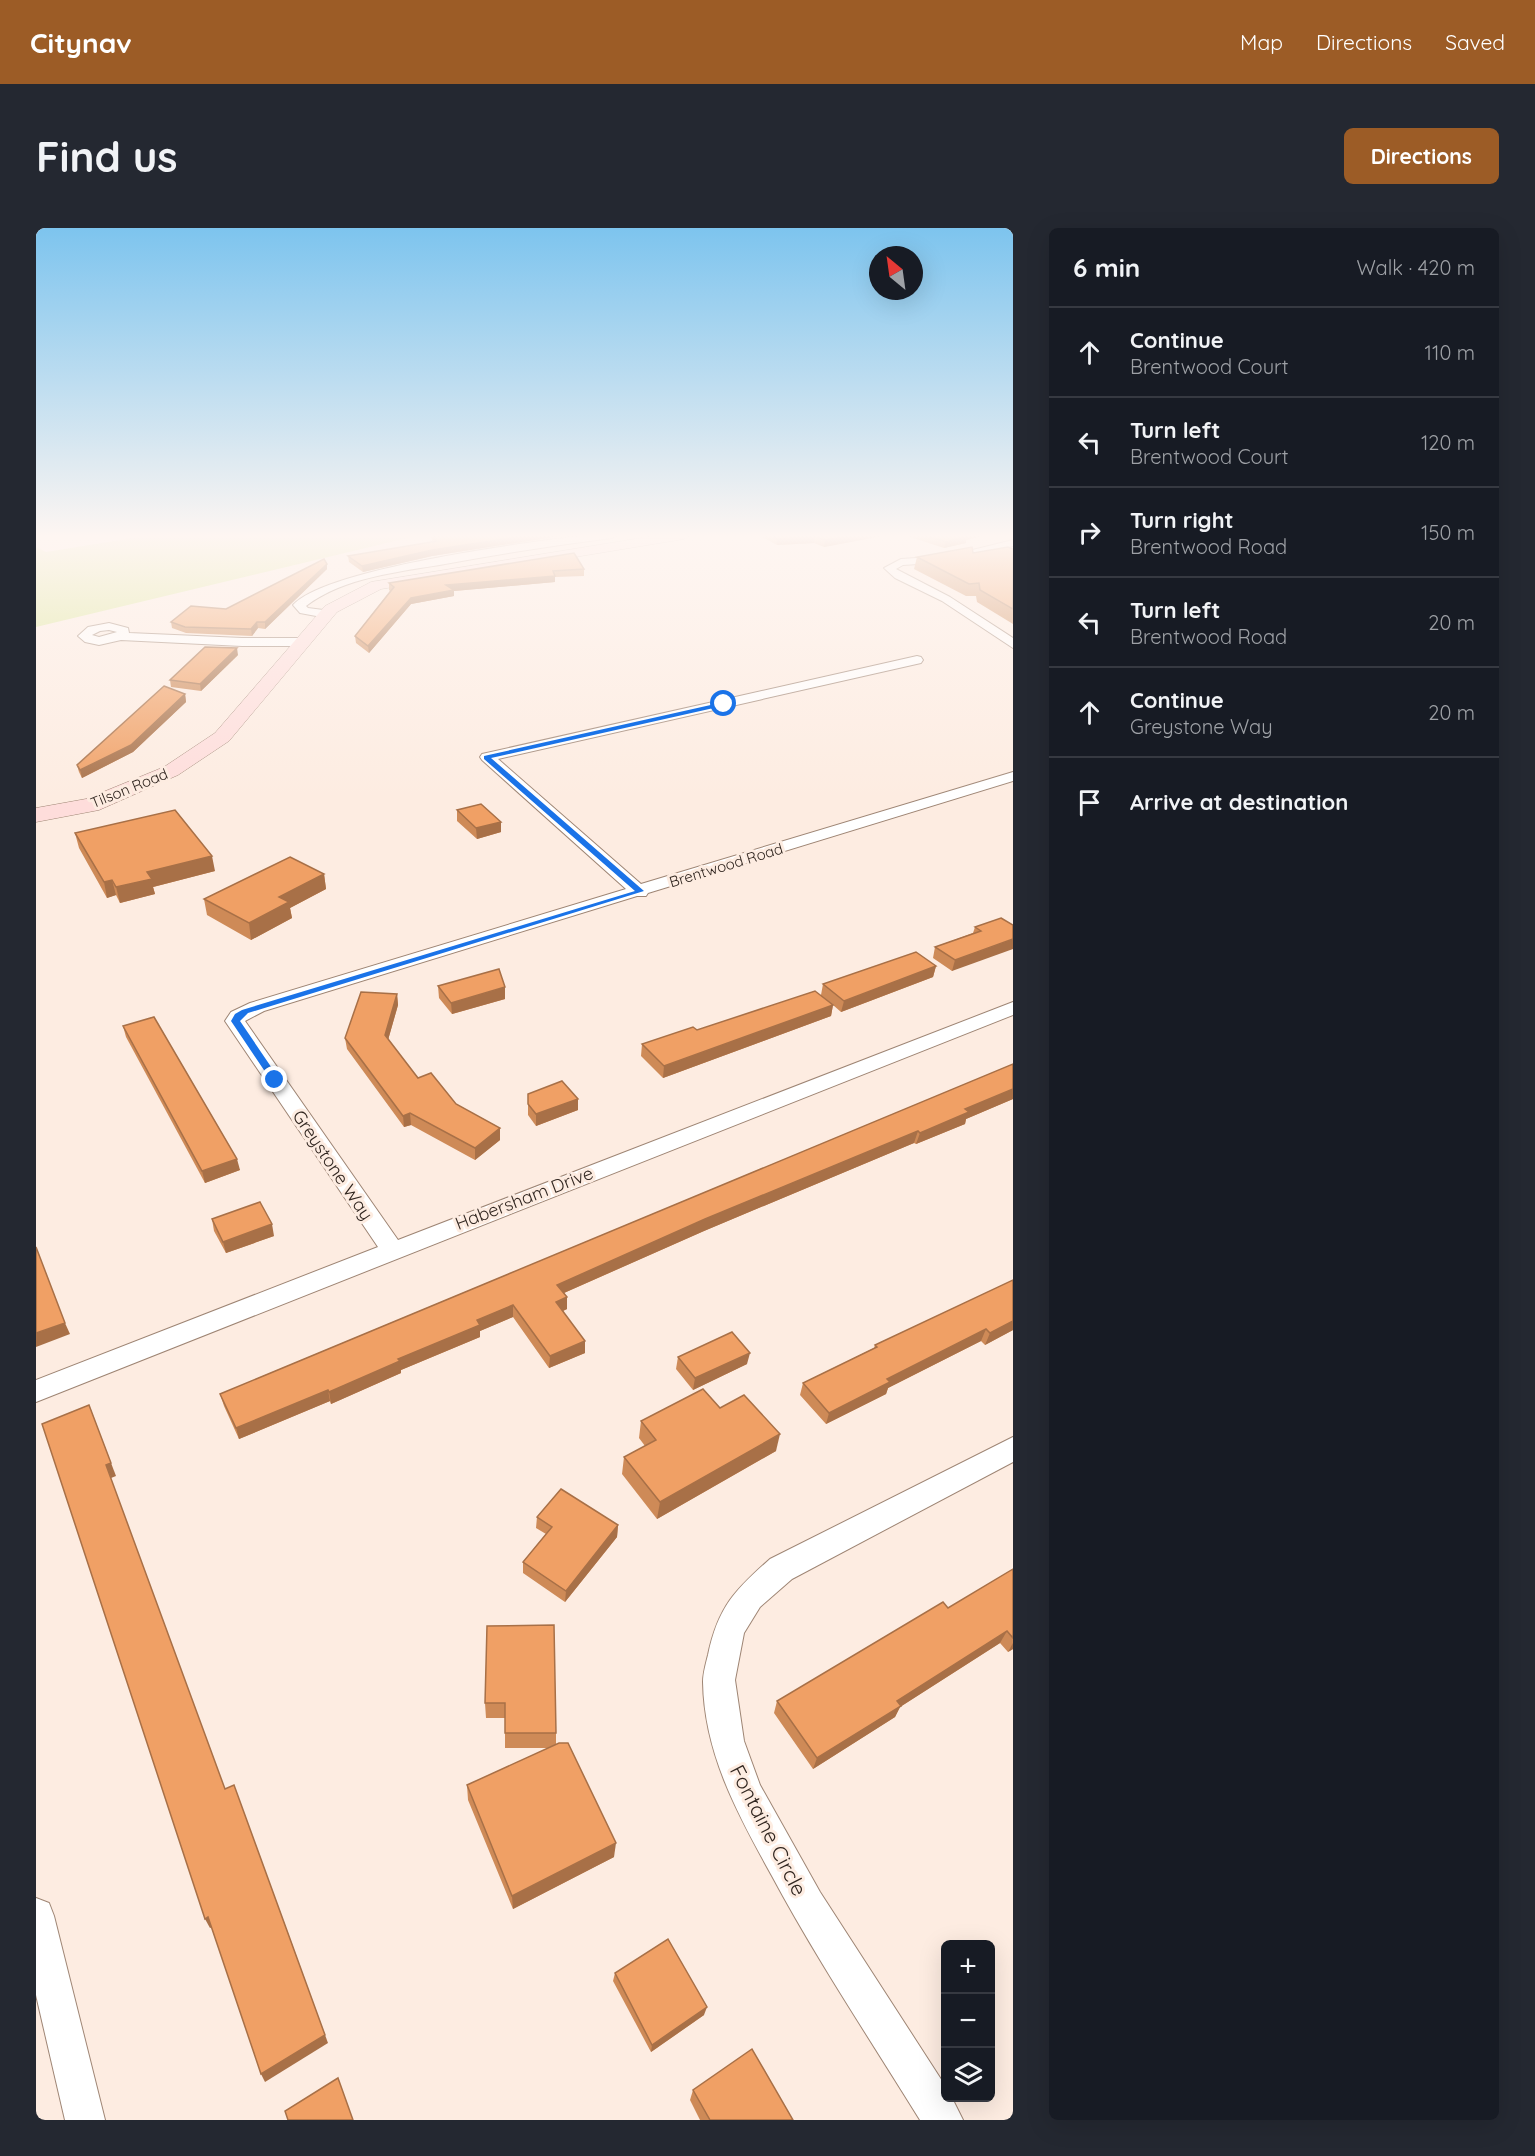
<!DOCTYPE html>
<html lang="en">
<head>
<meta charset="utf-8">
<style>
	:root { --surface:#171b24; --page:#242831; --text:#f1f3f6; --muted:#9ea1a6; --line:#363941; --accent:#9c5c26 }
	body { margin:0; font-family:Quicksand,sans-serif; background:var(--page); color:var(--text) }
	.controls { position:absolute; right:18px; bottom:18px; display:grid; overflow:hidden; border-radius:9px; box-shadow:0 6px 24px #0002 }
	.controls button { width:54px; height:54px; display:grid; place-items:center; padding:0; border:0; border-bottom:2px solid var(--line); background:var(--surface); color:var(--text); font:30px sans-serif }
	.compass { position:absolute; left:833px; top:18px; width:54px; height:54px; border-radius:50%; background:var(--surface); box-shadow:0 6px 24px #0002; rotate:331deg }
	.stop { position:absolute; width:18px; height:18px; margin:-14px; border:4px solid #1a73e8; border-radius:50%; background:#fff }
	.stop.end { background:#1a73e8; border-color:#fff; box-shadow:0 2px 6px #0008 }
	.list { margin:0; padding:0; list-style:none }
	h2 { display:flex; justify-content:space-between; align-items:center; height:78px; margin:0; padding:0 24px; font-size:26px }
	h2 small { font-size:20px; font-weight:400; color:var(--muted) }
	.list li { display:grid; grid-template-columns:39px 1fr auto; gap:18px; align-items:center; box-sizing:border-box; height:90px; padding:0 24px; border-top:2px solid var(--line) }
	.list b { display:block; font-size:22px; white-space:nowrap }
	.list p { margin:0; font-size:20px; white-space:nowrap; color:var(--muted) }
	.list em { font-size:20px; font-style:normal; color:var(--muted) }
	.icon { flex:none; width:33px; height:33px; fill:none; stroke:currentColor; stroke-width:2; stroke-linecap:round; stroke-linejoin:round }
	.map { position:relative; flex:none; width:977px; height:1892px; overflow:hidden; border-radius:9px }
	header { display:flex; align-items:center; gap:36px; box-sizing:border-box; height:84px; padding:0 30px; background:var(--accent); color:#fff }
	header strong { font-size:28px }
	nav { display:flex; gap:33px; margin-inline-start:auto; font-size:21px }
	.intro { display:flex; align-items:center; justify-content:space-between; box-sizing:border-box; height:144px; padding:0 36px }
	h1 { margin:0; font-size:42px }
	.button { padding:15px 27px; border-radius:9px; background:var(--accent); color:#fff; font-size:21px; font-weight:700 }
	main { display:flex; gap:36px; padding:0 36px }
	aside { flex:1; background:var(--surface); border-radius:9px; box-shadow:0 6px 24px #0002 }
	.map>svg:first-child { display:block }
</style>
</head>
<body>
<header>
<strong>Citynav</strong>
<nav><a>Map</a><a>Directions</a><a>Saved</a></nav>
</header>
<div class="intro"><h1>Find us</h1><a class="button">Directions</a></div>
<main>
<div class="map">
<svg width="977" height="1892" viewBox="0 0 977 1892">
	<rect width="100%" height="100%" fill="#fdece1"/>
	<path fill="#d9e693" d="M115 307H384L0 399V319L10 324Z"/>
	<g fill="none" stroke-linecap="round" stroke-linejoin="round">
		<g stroke="#9e8574" stroke-width="2">
			<g id="street">
				<path d="M554 307H581L576 310C520 317 464 326 409 336 363 344 308 349 270 378L272 380 295 383 297 386 291 390 264 385 257 377C290 340 498 313 554 307Z"/>
				<path d="M977 312V318L912 334 867 337 860 341 914 369 977 410V420L906 373 859 350 848 340 865 331 912 328Z"/>
				<path d="M73 395 92 400 93 405 206 410H267L273 414 267 418H206L85 412 63 417 49 414 42 408 52 399ZM73 402 81 404 63 409 56 407 64 403Z"/>
				<path d="M881 428 885 429 887 432 885 435 462 531 605 656 977 544V553L612 665 610 668H601L228 783 209 793 362 1012 977 774V787L0 1174V1152L342 1019 189 793 195 784 214 775 590 661 446 532 444 529 446 526Z"/>
				<path d="M977 1209V1234L756 1351 724 1379 708 1405 699 1452 708 1513 724 1557 784 1664 910 1859V1870H916L927 1892H884C834 1811 781 1732 736 1648 702 1587 668 1525 667 1454 667 1445 670 1435 672 1427 682 1379 699 1362 734 1331Z"/>
				<path d="M0 1670 13 1675 18 1688 69 1892H29L0 1767Z"/>
			</g>
		</g>
		<g stroke="#9e8574" stroke-width="1">
			<path id="secondary" d="M624 307H655L648 311 345 361 301 384 193 513 142 547 63 582 0 594V580L50 571 128 539 179 505 289 378 335 354Z"/>
		</g>
		<use href="#street" fill="#fff" fill-rule="evenodd"/>
		<use href="#secondary" fill="#fedddb" fill-rule="evenodd"/>
	</g>
	<g fill="#ce8a57">
		<path d="M409 307H524V308L396 328 327 344 313 334 312 328 396 314V309Z"/>
		<path d="M723 307H851L788 319 778 315 741 317Z"/>
		<path d="M868 307H950L930 312V315L908 320Z"/>
		<path d="M977 321V396L941 374 940 368H930L878 341 881 329Z"/>
		<path d="M291 336V341L229 401 222 400 216 408 150 405 136 400 135 394 190 381Z"/>
		<path d="M548 341V348L519 349V354L418 363V368L375 376 333 425 320 415 319 408 354 363 353 362V355Z"/>
		<path d="M202 427 165 463 135 459 134 452Z"/>
		<path d="M149 466 150 474 97 524 46 550 43 544 41 537Z"/>
		<path d="M421 582 465 594V604L441 611 421 593Z"/>
		<path d="M39 605 179 643 117 659 119 666 84 675 80 667 71 670 43 620Z"/>
		<path d="M288 646 290 661 254 680 256 690 215 712 171 687 168 671Z"/>
		<path d="M977 697 916 743 897 730 899 719 937 705 939 699Z"/>
		<path d="M900 738 897 749 805 784 797 777 795 788 627 850 605 828 606 816 661 802 785 767 787 756Z"/>
		<path d="M402 758 469 771 416 786 403 770Z"/>
		<path d="M361 766 362 777 352 812 382 850 420 876 464 900V912L439 932 375 897 368 899 311 821 309 810Z"/>
		<path d="M87 798 204 942 169 955 90 809Z"/>
		<path d="M977 836V871L930 891 929 896 880 916 878 915 668 1003 528 1065 531 1069V1081L527 1083 549 1125 513 1140 477 1089 444 1103V1109L365 1142V1145L295 1176 294 1173 203 1211 188 1178 184 1166Z"/>
		<path d="M492 866 542 871V882L500 898 492 887Z"/>
		<path d="M176 991 238 1008 190 1025 178 1003Z"/>
		<path d="M977 1052V1102L949 1117 945 1113 852 1160 850 1166 790 1196 764 1167 767 1155 838 1120 839 1117Z"/>
		<path d="M642 1129 711 1136 657 1162 640 1141Z"/>
		<path d="M684 1180 740 1223 621 1291 586 1246 588 1229 609 1218 603 1210 605 1193Z"/>
		<path d="M501 1289 582 1297 581 1309 529 1374 487 1345V1334L510 1306 500 1300Z"/>
		<path d="M977 1341V1421L972 1424 964 1415 864 1479 859 1489 777 1541 738 1485 741 1473 912 1380Z"/>
		<path d="M451 1398 520 1505V1516L578 1629 477 1681 432 1572 431 1557 512 1520H469V1490H450L449 1475Z"/>
		<path d="M579 1745 668 1787 615 1824 577 1753Z"/>
		<path d="M657 1862 757 1892H664L654 1872Z"/>
	</g>
	<g fill="#a87047">
		<path d="M494 307H524V308L396 328 327 344 326 338 396 322Z"/>
		<path d="M819 307H851L788 319 789 312Z"/>
		<path d="M930 307H950L930 312V315L908 320 910 314Z"/>
		<path d="M779 308 778 315 741 317V311Z"/>
		<path d="M291 336V341L229 401V394Z"/>
		<path d="M519 348V354L418 363V368L375 376 333 425 332 418 375 370 410 357Z"/>
		<path d="M221 394 222 400 216 408 215 401Z"/>
		<path d="M201 420 202 427 165 463 164 456Z"/>
		<path d="M149 466 150 474 97 524 46 550 44 542Z"/>
		<path d="M465 594V604L441 611 440 600Z"/>
		<path d="M176 628 179 643 117 659 119 666 84 675 80 659 111 644Z"/>
		<path d="M288 646 290 661 254 680 256 690 215 712 213 695 243 669Z"/>
		<path d="M76 652 80 667 71 670 68 654Z"/>
		<path d="M977 711V721L916 743 919 732Z"/>
		<path d="M900 738 897 749 805 784 808 773Z"/>
		<path d="M469 759V771L416 786 415 775Z"/>
		<path d="M361 766 362 777 350 819 349 807Z"/>
		<path d="M797 777 795 788 627 850 628 838Z"/>
		<path d="M977 861V871L930 891 929 896 880 916 884 905 929 881Z"/>
		<path d="M542 871V882L500 898V886Z"/>
		<path d="M374 885 375 897 368 899 367 888Z"/>
		<path d="M464 900V912L439 932V920Z"/>
		<path d="M882 903 878 915 668 1003 521 1068V1057L669 991Z"/>
		<path d="M201 931 204 942 169 955 166 943Z"/>
		<path d="M236 996 238 1008 190 1025 187 1014Z"/>
		<path d="M531 1069V1081L520 1086V1074Z"/>
		<path d="M477 1077V1089L444 1103V1109L365 1142V1145L295 1176 293 1164 441 1092Z"/>
		<path d="M977 1093V1102L949 1117 954 1105Z"/>
		<path d="M29 1095 34 1106 0 1119V1105Z"/>
		<path d="M950 1101 945 1113 852 1160 850 1166 790 1196 793 1185 851 1151Z"/>
		<path d="M549 1113V1125L513 1140 514 1128Z"/>
		<path d="M714 1125 711 1136 657 1162 659 1150Z"/>
		<path d="M292 1162 294 1173 203 1211 200 1200Z"/>
		<path d="M53 1177 80 1248 75 1250 70 1237Z"/>
		<path d="M744 1206 740 1223 621 1291 624 1274Z"/>
		<path d="M582 1297 581 1309 529 1374 530 1363Z"/>
		<path d="M971 1403 964 1415 864 1479 859 1489 777 1541 781 1530 861 1473Z"/>
		<path d="M977 1415V1421L972 1424Z"/>
		<path d="M202 1568 292 1815 229 1854 225 1846Z"/>
		<path d="M580 1615 578 1629 477 1681 476 1668Z"/>
		<path d="M172 1689 177 1699 174 1700 169 1691Z"/>
		<path d="M671 1779 668 1787 615 1824 616 1817Z"/>
	</g>
	<g fill="#f0a065" stroke="#a87047" stroke-width="1.5">
		<path d="M409 307H494L396 322 326 338 312 328 401 313 396 309Z"/>
		<path d="M734 307H819L789 312 779 308 741 311Z"/>
		<path d="M888 307H931V308L910 314Z"/>
		<path d="M936 319 937 325 972 319 977 321V381L944 362 943 355 933 356 881 329Z"/>
		<path d="M538 325 548 341 517 343 519 348 410 357 418 362 375 370 332 418 319 408 358 359 353 355Z"/>
		<path d="M288 331 291 336 229 394H221L215 401 149 399 135 394 155 378 190 381Z"/>
		<path d="M169 419 201 420 164 456 134 452Z"/>
		<path d="M128 458 149 466 95 517 44 542 41 537Z"/>
		<path d="M445 576 465 594 440 600 421 582Z"/>
		<path d="M139 582 176 628 111 644 116 651 80 659 76 652 68 654 39 605Z"/>
		<path d="M254 629 288 646 243 669 253 674 213 695 168 671Z"/>
		<path d="M965 690 977 697V711L919 732 899 719 945 703 939 699Z"/>
		<path d="M880 724 900 738 808 773 787 756Z"/>
		<path d="M463 741 469 759 415 775 402 758Z"/>
		<path d="M779 763 797 777 628 838 606 816 657 799 661 802Z"/>
		<path d="M325 764 361 766 349 807 382 850 395 845 420 876 464 900 439 920 374 885 367 888 309 810Z"/>
		<path d="M118 789 201 931 166 943 87 798Z"/>
		<path d="M977 836V861L929 881 933 884 884 905 882 903 669 991 521 1057 531 1069 520 1074 549 1113 514 1128 477 1077 441 1092 444 1097 362 1131 364 1133 293 1164 292 1162 200 1200 184 1166Z"/>
		<path d="M526 853 542 871 500 886 492 876V866Z"/>
		<path d="M224 974 236 996 187 1014 176 991Z"/>
		<path d="M0 1019 29 1095 0 1105Z"/>
		<path d="M977 1052V1093L954 1105 950 1101 851 1151 854 1154 793 1185 767 1155 841 1119 839 1117Z"/>
		<path d="M696 1104 714 1125 659 1150 642 1129Z"/>
		<path d="M667 1161 684 1180 708 1167 744 1206 624 1274 588 1229 620 1212 605 1193Z"/>
		<path d="M53 1177 75 1235 70 1237 189 1561 198 1557 289 1807 225 1846 172 1689 169 1691 6 1196Z"/>
		<path d="M525 1261 582 1297 530 1363 487 1334 516 1299 501 1289Z"/>
		<path d="M977 1341V1410L971 1403 861 1473 865 1478 781 1530 741 1473 907 1374 912 1380Z"/>
		<path d="M518 1397 520 1505H469V1475H449L451 1398Z"/>
		<path d="M523 1515H532L580 1615 476 1668 431 1557Z"/>
		<path d="M632 1711 671 1779 616 1817 579 1745Z"/>
		<path d="M716 1821 757 1892H674L657 1862Z"/>
		<path d="M302 1850 317 1892H252L249 1883Z"/>
	</g>
	<linearGradient id="sky" x2="0" y2="1"><stop stop-color="#7dc4ee"/><stop offset="0.54" stop-color="#fef6f2"/><stop offset="1" stop-color="#fef6f2" stop-opacity="0"/></linearGradient>
	<rect width="977" height="571" fill="url(#sky)"/>
	<path fill="#1a73e8" d="M688 474 691 477 455 530 608 663 212 785 204 793 244 852 236 854 195 793 199 786 206 782 599 663 448 531V528Z"/>
	<g text-anchor="middle" dominant-baseline="central" stroke-width="6" stroke-linejoin="round" paint-order="stroke">
		<g font-size="15" fill="#312620" stroke="#fdece1">
			<text transform="translate(93 560) rotate(-22)">Tilson Road</text>
			<text transform="translate(690 637) rotate(-17)">Brentwood Road</text>
		</g>
		<g font-size="18" fill="#312620" stroke="#fdece1">
			<text transform="translate(297 937) rotate(56)">Greystone Way</text>
			<text transform="translate(488 970) rotate(-21)">Habersham Drive</text>
		</g>
		<g font-size="21" fill="#312620" stroke="#fdece1">
			<text transform="translate(733 1602) rotate(63)">Fontaine Circle</text>
		</g>
	</g>
</svg>
<div class="controls">
<button>+</button>
<button>−</button>
<button><svg class="icon" aria-label="layers" viewBox="0 0 24 24"><path d="M12 4l9 5-9 5-9-5zM3 14l9 5 9-5"/></svg></button>
</div>
<svg class="compass" viewBox="-18 -18 36 36"><path d="M0-13l5 13h-10z" fill="#e53935"/><path d="M0 13l5-13h-10z" fill="#9ea1a6"/></svg>
<div class="stop" style="left:688px;top:476px"></div>
<div class="stop end" style="left:239px;top:852px"></div>
</div>
<aside>
<h2>6 min<small>Walk · 420 m</small></h2>
<ul class="list">
<li><svg class="icon" aria-label="ahead" viewBox="0 0 24 24"><path d="M12 20V5M6 11l6-6 6 6"/></svg><div><b>Continue</b><p>Brentwood Court</p></div><em>110 m</em></li>
<li><svg class="icon" aria-label="left" viewBox="0 0 24 24"><path d="M17 20v-9H6M10 6l-5 5 5 5"/></svg><div><b>Turn left</b><p>Brentwood Court</p></div><em>120 m</em></li>
<li><svg class="icon" aria-label="right" viewBox="0 0 24 24"><path d="M7 20v-9h11M14 6l5 5-5 5"/></svg><div><b>Turn right</b><p>Brentwood Road</p></div><em>150 m</em></li>
<li><svg class="icon" aria-label="left" viewBox="0 0 24 24"><path d="M17 20v-9H6M10 6l-5 5 5 5"/></svg><div><b>Turn left</b><p>Brentwood Road</p></div><em>20 m</em></li>
<li><svg class="icon" aria-label="ahead" viewBox="0 0 24 24"><path d="M12 20V5M6 11l6-6 6 6"/></svg><div><b>Continue</b><p>Greystone Way</p></div><em>20 m</em></li>
<li><svg class="icon" aria-label="arrive" viewBox="0 0 24 24"><path d="M6 21V4h12l-3 4 3 4H6"/></svg><div><b>Arrive at destination</b></div></li>
</ul>
</aside>
</main>
</body>
</html>
